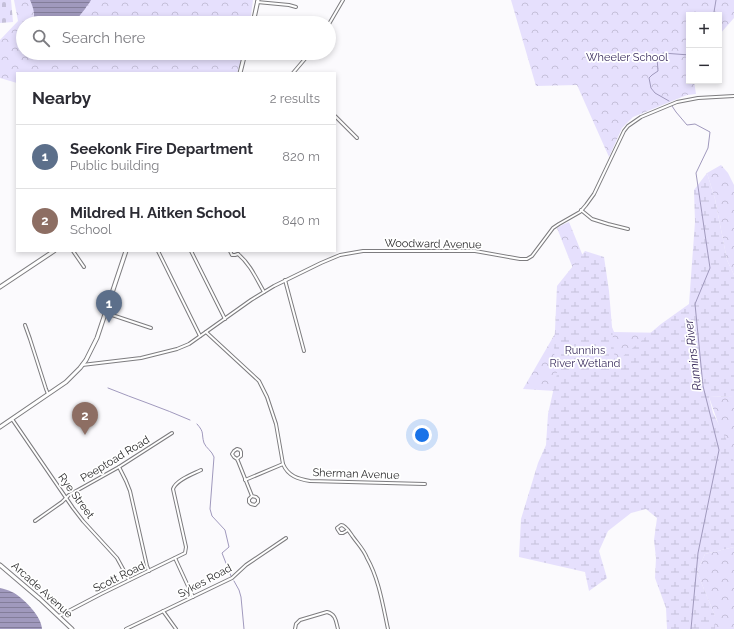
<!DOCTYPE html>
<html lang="en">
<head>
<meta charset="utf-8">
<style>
	:root { --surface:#fff; --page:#f2f2f3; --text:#2b2b33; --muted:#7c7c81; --line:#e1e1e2; --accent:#776130 }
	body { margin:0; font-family:Raleway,sans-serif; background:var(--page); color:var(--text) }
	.controls { position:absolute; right:12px; top:12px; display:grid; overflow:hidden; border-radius:0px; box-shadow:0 2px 6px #0003 }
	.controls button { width:36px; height:36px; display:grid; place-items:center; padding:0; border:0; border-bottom:1px solid var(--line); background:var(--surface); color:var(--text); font:20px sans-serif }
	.you { position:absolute; left:422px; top:435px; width:14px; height:14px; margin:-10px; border:3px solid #fff; border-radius:50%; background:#1a73e8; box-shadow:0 0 0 6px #1a73e833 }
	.badge { display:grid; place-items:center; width:26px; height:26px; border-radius:50%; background:var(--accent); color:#fff; font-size:13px; font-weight:700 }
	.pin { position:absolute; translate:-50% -33px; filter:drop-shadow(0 1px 2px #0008) }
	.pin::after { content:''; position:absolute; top:21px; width:14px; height:12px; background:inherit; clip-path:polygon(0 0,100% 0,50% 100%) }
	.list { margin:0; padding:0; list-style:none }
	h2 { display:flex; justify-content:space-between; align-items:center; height:52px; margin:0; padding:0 16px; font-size:17px }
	h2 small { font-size:13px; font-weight:400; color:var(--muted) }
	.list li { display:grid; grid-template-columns:26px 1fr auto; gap:12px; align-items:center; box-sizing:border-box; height:64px; padding:0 16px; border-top:1px solid var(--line) }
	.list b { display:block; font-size:15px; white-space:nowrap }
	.list p { margin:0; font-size:13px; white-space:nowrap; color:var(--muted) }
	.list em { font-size:13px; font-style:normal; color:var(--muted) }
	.icon { flex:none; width:22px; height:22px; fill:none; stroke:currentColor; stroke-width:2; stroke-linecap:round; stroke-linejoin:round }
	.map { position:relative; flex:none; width:734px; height:629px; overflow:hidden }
	.search { position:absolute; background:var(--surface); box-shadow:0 2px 6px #0003; left:16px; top:16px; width:320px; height:44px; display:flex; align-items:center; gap:10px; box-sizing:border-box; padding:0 14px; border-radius:22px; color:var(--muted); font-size:15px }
	.panel { position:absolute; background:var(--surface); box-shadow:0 2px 6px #0003; left:16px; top:72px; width:320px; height:180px; border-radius:0px }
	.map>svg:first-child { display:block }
</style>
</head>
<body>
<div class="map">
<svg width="734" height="629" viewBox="0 0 734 629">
	<defs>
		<pattern id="forest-crowns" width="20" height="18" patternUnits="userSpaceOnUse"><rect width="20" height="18" fill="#e6e0fd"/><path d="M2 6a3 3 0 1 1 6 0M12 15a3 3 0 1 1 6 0" fill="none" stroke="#c5c0d9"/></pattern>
		<pattern id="wetland-marsh" width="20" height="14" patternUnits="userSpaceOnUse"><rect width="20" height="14" fill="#e6e0fd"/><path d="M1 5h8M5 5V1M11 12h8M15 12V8" fill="none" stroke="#c5c0d9"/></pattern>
		<pattern id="cemetery-stones" width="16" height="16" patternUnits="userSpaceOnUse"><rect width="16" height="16" fill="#e6e0fd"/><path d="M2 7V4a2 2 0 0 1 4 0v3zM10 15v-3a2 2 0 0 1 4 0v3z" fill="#c5c0d9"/></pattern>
		<pattern id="water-rules" width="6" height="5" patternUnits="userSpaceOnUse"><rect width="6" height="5" fill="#a099bd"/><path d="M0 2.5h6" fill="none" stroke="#837d9a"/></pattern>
	</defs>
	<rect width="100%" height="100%" fill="#fbfafd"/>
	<g fill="url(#forest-crowns)">
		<path d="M14 0H253L250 23H23V53H244L237 73H17V83L0 78V40L18 21Z"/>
		<path d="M511 0H734V18L719 35V15H689V81H694L696 94 687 95 633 117 622 128 609 157 577 85 536 86Z"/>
		<path d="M721 165 728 173 734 185V275L727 260 715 199 707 173Z"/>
		<path d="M569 222 614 332 669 333 667 398 523 389 567 313 574 271 557 228 562 225Z"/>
		<path d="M734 394V469L709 397 733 396Z"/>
		<path d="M734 547V629H715V616L697 572 705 554Z"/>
	</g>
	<path fill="url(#wetland-marsh)" d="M707 173 715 199 727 260 734 275V396L709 397 713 413 726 439 734 462V547L705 554 697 572 715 616V629H667L666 608 655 578 656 558 654 540 657 518 646 509 631 513 608 531 599 551 607 578 589 591 585 572 519 557 521 519 538 463 546 445 548 414 557 374 554 352 557 286 585 251 604 257 609 291 615 363 661 324 689 304 695 222 694 190Z"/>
	<path fill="url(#cemetery-stones)" d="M0 0H11L13 22 0 23Z"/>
	<g fill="url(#water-rules)">
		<path d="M30 0H91C90 3 87 5 85 9 81 14 78 18 73 23H31C37 17 33 7 30 0Z"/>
		<path d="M0 588C4 589 9 590 12 592 23 597 42 617 42 629H0Z"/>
	</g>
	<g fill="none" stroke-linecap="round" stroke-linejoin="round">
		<g stroke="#a099bd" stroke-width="1">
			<path d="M712 15 714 12 716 0"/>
			<path d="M669 101 655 93 651 88 649 78 652 75 658 71 657 57 663 53 689 55"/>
			<path d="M672 106 676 112 687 125 695 124 710 132 708 148 696 173 710 268 695 304 703 386 719 450 698 553 691 629"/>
			<path d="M108 388C135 399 163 408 190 420"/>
			<path d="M197 424C205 433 201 433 204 443 206 448 212 451 214 457L210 509 212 516 225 530 229 547 222 553 231 576"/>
			<path d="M234 581 239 590 241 597 244 629"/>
		</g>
		<g stroke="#7d7c7f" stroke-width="4">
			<g id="street">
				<path d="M257 2 289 5 296 7"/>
				<path d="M329 24 343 0"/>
				<path d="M293 73 310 53"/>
				<path d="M335 116 357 138"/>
				<path d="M581 210 592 219 608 224 628 229"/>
				<path d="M73 251 84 267"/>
				<path d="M158 251 200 336"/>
				<path d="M191 251 225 319"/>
				<path d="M230 251 232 255H235L238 254"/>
				<path d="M238 254C250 264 256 278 264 292"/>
				<path d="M285 280 304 351"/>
				<path d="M106 313 151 328"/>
				<path d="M25 325 30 339 46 389 48 394"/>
				<path d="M206 332 259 381 267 397 276 424 283 464C288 476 298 479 310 481L425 484"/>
				<path d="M82 365 141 358 177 349 189 344 251 300 274 286 321 263 340 255 363 251H475L520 259H527L532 256 553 228 559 224 580 212 586 205 594 194 624 131 628 126 641 117 677 102 698 98 734 96"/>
				<path d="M12 419 73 508 83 521 117 558 129 580"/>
				<path d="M237 459 234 457 232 454 234 451 237 449 240 450 241 452V456L237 459 238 461 252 496 256 497 258 499V502L255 505 251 504 249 502V499L252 496"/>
				<path d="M119 467 126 481 130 491 147 566 149 571"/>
				<path d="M245 480 283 464"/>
				<path d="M35 521 62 502 69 495 119 467 172 433"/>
				<path d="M348 530 343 533H340L338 530 337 528 341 525C346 525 350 533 353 537 358 544 364 550 367 558 379 579 383 606 388 629"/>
				<path d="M175 558 193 597"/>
				<path d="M163 611 176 629"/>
				<path d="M59 616 101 594 185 553 186 547 173 489C176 480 193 474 201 470"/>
				<path d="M126 629 232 578 246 565 286 538"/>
				<path d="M295 629 296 624 300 620 327 612C336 614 336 622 338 629"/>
			</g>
		</g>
		<g stroke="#7d7c7f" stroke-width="5">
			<g id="secondary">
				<path d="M253 23 258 0"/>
				<path d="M240 73 245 53"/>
				<path d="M0 287 54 251"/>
				<path d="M0 427 66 382 80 368 86 360 97 338 126 251"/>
				<path d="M0 565 40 599 72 629"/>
			</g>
		</g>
		<use href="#street" stroke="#fff" stroke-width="2"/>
		<use href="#secondary" stroke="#fff" stroke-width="3"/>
	</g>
	<g text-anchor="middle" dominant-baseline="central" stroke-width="3.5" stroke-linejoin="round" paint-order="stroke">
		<g font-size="11" fill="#3d3060" stroke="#fff">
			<text x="627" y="57">Wheeler School</text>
			<text x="585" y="350">Runnins<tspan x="585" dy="13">River Wetland</tspan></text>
		</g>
		<g font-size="11" fill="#2b2b2c" stroke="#fff">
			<text transform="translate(433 244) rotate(1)">Woodward Avenue</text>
			<text transform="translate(115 459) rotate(-31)">Peeptoad Road</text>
			<text transform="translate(356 474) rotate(2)">Sherman Avenue</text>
			<text transform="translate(76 496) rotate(54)">Rye Street</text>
			<text transform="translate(119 577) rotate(-26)">Scott Road</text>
			<text transform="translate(205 581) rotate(-28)">Sykes Road</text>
			<text transform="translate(42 590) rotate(42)">Arcade Avenue</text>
		</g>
		<g font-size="12" font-style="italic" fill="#382a5a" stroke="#fff">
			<text transform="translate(693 355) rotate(-97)">Runnins River</text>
		</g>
	</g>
</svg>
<div class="controls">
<button>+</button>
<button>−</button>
</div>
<div class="you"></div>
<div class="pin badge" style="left:109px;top:323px;background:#5c6f8a">1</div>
<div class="pin badge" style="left:85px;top:435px;background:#8d6e63">2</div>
<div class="search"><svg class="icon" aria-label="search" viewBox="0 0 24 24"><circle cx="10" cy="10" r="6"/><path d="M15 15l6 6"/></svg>Search here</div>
<section class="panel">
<h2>Nearby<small>2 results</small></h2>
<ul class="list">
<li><span class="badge" style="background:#5c6f8a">1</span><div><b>Seekonk Fire Department</b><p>Public building</p></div><em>820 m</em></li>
<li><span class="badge" style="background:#8d6e63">2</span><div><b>Mildred H. Aitken School</b><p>School</p></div><em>840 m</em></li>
</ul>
</section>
</div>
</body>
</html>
